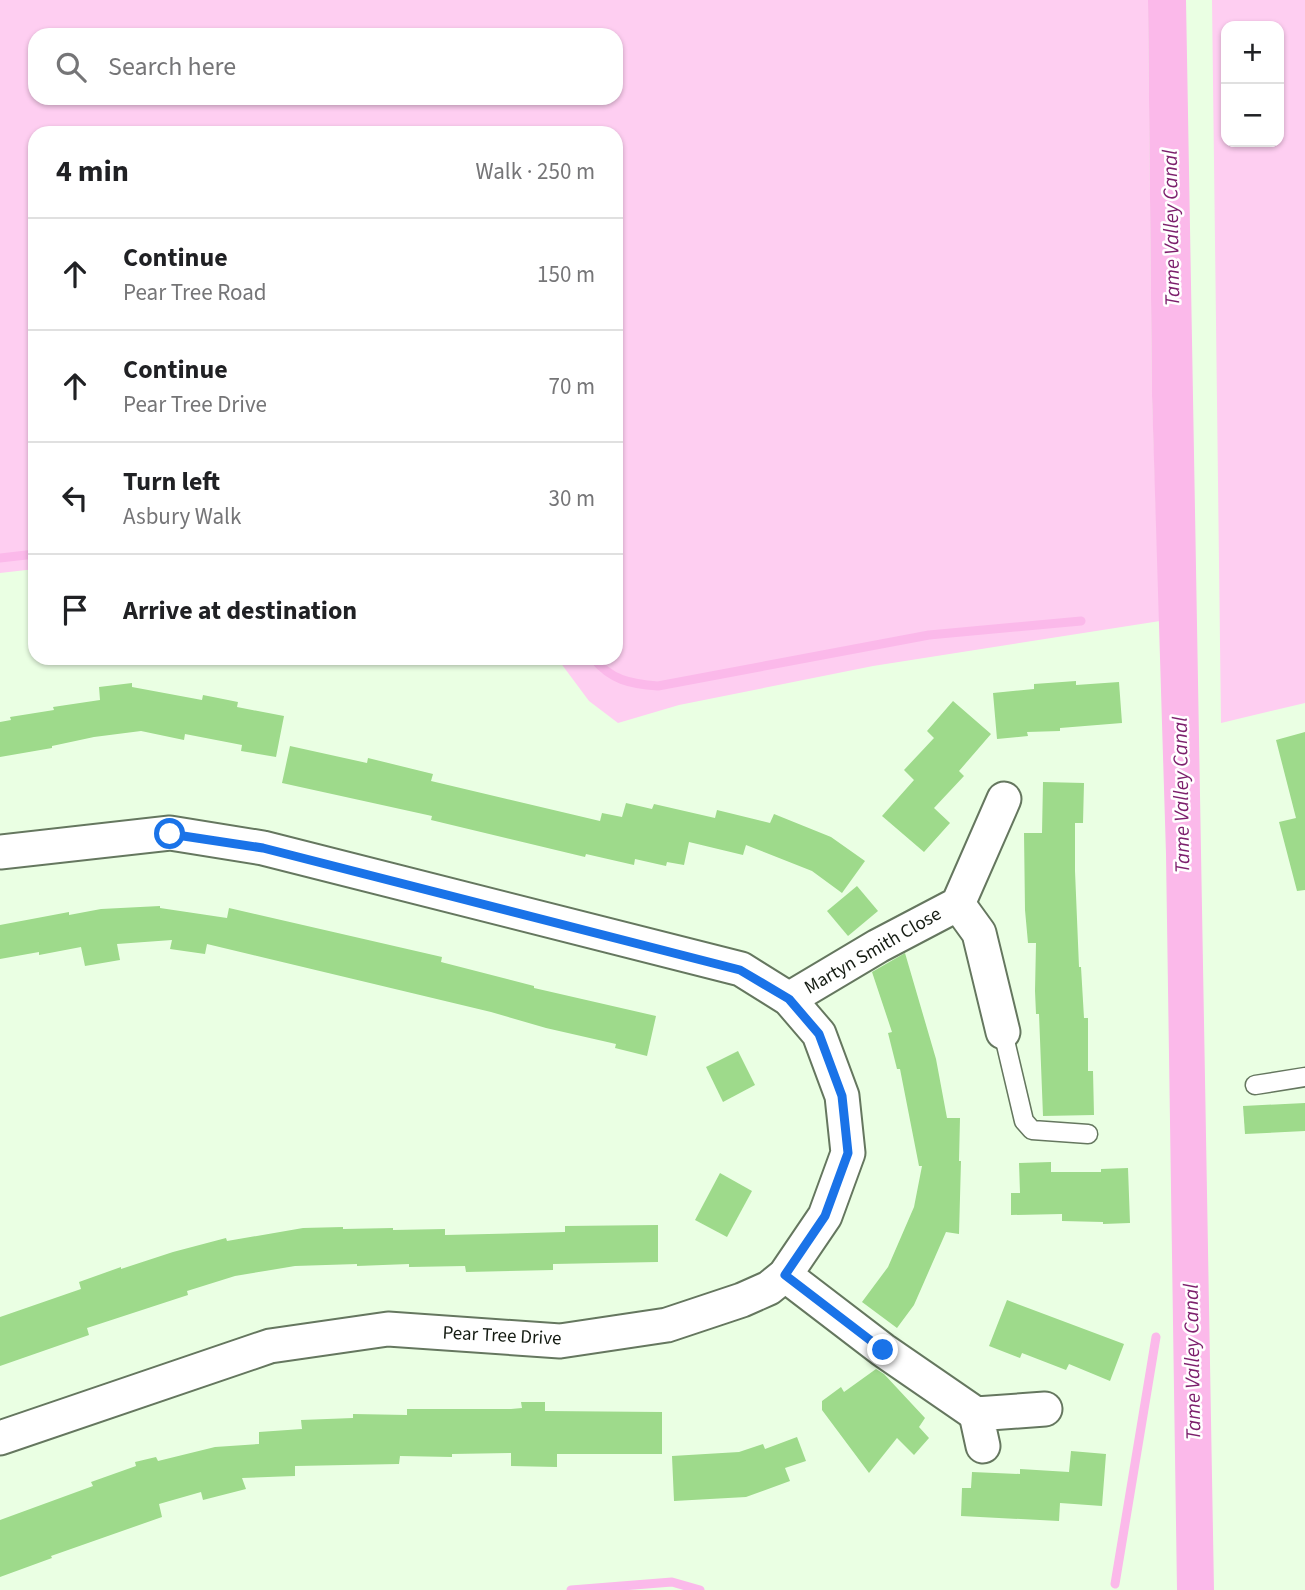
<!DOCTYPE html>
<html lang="en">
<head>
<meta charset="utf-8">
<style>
	:root { --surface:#fff; --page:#f6f6f6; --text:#202124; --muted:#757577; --line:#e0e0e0 }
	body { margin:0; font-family:"Source Sans 3",sans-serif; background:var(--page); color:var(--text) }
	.controls { position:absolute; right:21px; top:21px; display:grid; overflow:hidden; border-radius:14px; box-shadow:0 2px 5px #0004 }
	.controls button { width:63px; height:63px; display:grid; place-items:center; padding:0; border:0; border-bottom:2px solid var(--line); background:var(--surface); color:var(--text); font:35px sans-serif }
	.stop { position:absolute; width:21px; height:21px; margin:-16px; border:5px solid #1a73e8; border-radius:50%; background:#fff }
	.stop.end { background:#1a73e8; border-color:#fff; box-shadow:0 2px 7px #0008 }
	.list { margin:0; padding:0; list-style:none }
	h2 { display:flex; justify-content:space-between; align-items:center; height:91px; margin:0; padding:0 28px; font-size:30px }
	h2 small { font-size:23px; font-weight:400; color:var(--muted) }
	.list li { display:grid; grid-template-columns:46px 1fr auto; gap:21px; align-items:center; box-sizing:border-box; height:112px; padding:0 28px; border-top:2px solid var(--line) }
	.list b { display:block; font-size:26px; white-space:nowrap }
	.list p { margin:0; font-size:23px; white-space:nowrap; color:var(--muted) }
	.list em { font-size:23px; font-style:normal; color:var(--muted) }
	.icon { flex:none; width:38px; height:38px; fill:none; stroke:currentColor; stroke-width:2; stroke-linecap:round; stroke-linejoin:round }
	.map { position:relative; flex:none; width:1305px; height:1590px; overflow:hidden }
	.search { position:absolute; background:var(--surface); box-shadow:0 2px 5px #0004; left:28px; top:28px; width:595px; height:77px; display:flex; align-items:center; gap:18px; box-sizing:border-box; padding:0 24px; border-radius:21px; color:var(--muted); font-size:26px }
	.panel { position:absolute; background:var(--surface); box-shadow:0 2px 5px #0004; left:28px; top:126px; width:595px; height:539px; border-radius:21px }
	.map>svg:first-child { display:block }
</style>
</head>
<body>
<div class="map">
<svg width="1305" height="1590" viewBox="0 0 1305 1590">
	<rect width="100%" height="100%" fill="#eaffe3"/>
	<g fill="#fecef1" fill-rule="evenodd">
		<path d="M0 0H1148L1152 396 1160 621 873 666 679 705 618 723 589 701 557 658H616V133H35V569L0 573ZM35 35H616V98H35Z"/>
		<path d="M1212 0H1305V703L1221 723ZM1226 26H1279V142H1226Z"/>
	</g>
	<path fill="#fbb9ea" d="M1148 0H1186L1214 1590H1177L1166 854 1152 396Z"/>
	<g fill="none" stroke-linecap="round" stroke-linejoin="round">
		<g stroke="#fbb9ea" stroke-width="9">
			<path d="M0 558 35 554"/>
			<path d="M593 658C611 680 630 684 658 686L929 635 1081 621"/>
			<path d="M1115 1584 1156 1337"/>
			<path d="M571 1590 672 1582 700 1590"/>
		</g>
	</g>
	<g fill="#9eda8b">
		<path d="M1076 681V685L1119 682 1122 723 1060 728V731L1027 732 1028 736 997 739 993 693 1034 689V684Z"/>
		<path d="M132 683V687L202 700 203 695 238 702 237 707 284 716 276 757 241 751 242 745 185 734 184 740 141 731 94 737 52 746V748L0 757V722L11 720 10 717 54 710 53 707 100 700 99 687Z"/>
		<path d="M953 701 991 734 959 771 964 776 934 808 950 823 924 852 882 816 914 780 904 770 934 738 927 731Z"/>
		<path d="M1305 732V890L1297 891 1279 822 1296 818 1276 740Z"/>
		<path d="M290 746 367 763 368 758 433 774 431 781 600 821 602 813 622 817 626 803 652 809 654 804 715 818 717 810 770 823 774 814 831 837 865 861 842 893 812 871 746 845 743 855 689 842 684 865 667 862 666 866 635 859 634 865 586 854 585 857 431 820 432 816 282 783Z"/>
		<path d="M1043 782 1084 783 1083 823H1075V871L1079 967H1081L1084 1018H1088V1071H1093L1094 1115 1043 1116 1039 1014H1036L1035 991 1036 943H1028L1025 910 1024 833H1042Z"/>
		<path d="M857 886 878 911 848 936 827 911Z"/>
		<path d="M160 906V908L227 918 229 908 442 957 441 962 534 986V988L656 1016 647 1056 615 1048 616 1044 546 1028 491 1012 207 944 205 954 170 949 172 940 117 944 120 960 85 966 81 947 39 955V952L0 959V925L69 912V915L101 909Z"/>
		<path d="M905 953 936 1059 947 1118H960L959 1161H961L959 1234 946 1232 914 1305 897 1328 862 1302 888 1267 914 1207 922 1166H919L900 1069H897L888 1033 892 1032 872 972Z"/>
		<path d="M738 1051 755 1085 723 1102 706 1067Z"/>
		<path d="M1305 1103V1131L1245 1134 1243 1106Z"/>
		<path d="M1051 1162V1172H1101V1169L1128 1168 1130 1223 1103 1224V1222L1062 1221V1214L1011 1215V1193H1020L1019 1163Z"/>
		<path d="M720 1173 752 1191 727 1237 695 1220Z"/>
		<path d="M658 1225V1262L553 1264V1270L466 1272 465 1266 409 1267V1264L357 1266V1264L295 1266 235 1276 187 1291 188 1295 87 1328 89 1335 0 1366V1317L81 1289 79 1282 121 1267V1269L173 1252 226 1238 227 1241 303 1228 343 1227V1229L393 1228V1230L445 1229V1235L565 1232V1226Z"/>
		<path d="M1007 1300 1124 1344 1110 1381 1069 1364 1066 1370 1022 1353 1020 1358 989 1346Z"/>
		<path d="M876 1369 884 1374 925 1418 919 1427 929 1438 914 1455 897 1438 869 1473 822 1410V1401L841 1387 844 1392Z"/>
		<path d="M521 1402H545V1411L662 1412V1454H557V1467L511 1466V1453L452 1454V1457L400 1456 399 1464 295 1466V1476L242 1478 246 1489 203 1500 201 1492 159 1504 162 1517 51 1556 52 1558 0 1577V1520L93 1486 91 1482 136 1466 135 1462 156 1457 158 1461 215 1447 259 1444V1432L302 1429 301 1420 353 1418V1414L407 1415V1409H511L522 1408Z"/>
		<path d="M797 1437 806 1461 785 1468 790 1481 746 1497 674 1501 672 1456 739 1452 763 1444 765 1449Z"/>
		<path d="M1071 1451 1106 1454 1102 1506 1060 1503 1059 1521 961 1516 962 1488H971L972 1472 1020 1474V1469L1069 1472Z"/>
	</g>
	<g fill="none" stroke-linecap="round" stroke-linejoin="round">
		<g stroke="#65775f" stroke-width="21">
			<g id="service">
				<path d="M1003 1032 1024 1121 1032 1130 1088 1134"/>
				<path d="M1255 1085 1305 1077"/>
			</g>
		</g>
		<g stroke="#65775f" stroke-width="37">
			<g id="minor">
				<path d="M0 852 170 833 263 848 741 969 789 999 819 1034 842 1096 848 1153 825 1216 785 1275 769 1288 742 1300 667 1325 560 1341 388 1329 270 1346 0 1438"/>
				<path d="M958 904 979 933 1003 1032"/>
				<path d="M789 999 878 946 958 904 1004 799"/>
				<path d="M785 1275 883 1350 976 1414"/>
				<path d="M983 1446 976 1414 1045 1409"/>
			</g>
		</g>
		<use href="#service" stroke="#fff" stroke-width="18"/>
		<use href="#minor" stroke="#fff" stroke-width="33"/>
	</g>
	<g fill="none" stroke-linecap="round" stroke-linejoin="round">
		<path stroke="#1a73e8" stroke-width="9" d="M170 834 263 848 740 970 789 999 819 1034 842 1096 848 1153 825 1216 785 1275 883 1350"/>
	</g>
	<g text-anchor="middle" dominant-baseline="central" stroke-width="5" stroke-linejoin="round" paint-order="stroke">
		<g font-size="19" fill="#141b12" stroke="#fff">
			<text transform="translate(873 951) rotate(-30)">Martyn Smith Close</text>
			<text transform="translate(502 1336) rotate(3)">Pear Tree Drive</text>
		</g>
		<g font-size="21" font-style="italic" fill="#7c1f6c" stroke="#fff">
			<text transform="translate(1171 228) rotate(-91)">Tame Valley Canal</text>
			<text transform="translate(1181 795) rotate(-91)">Tame Valley Canal</text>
			<text transform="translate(1192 1362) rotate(-91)">Tame Valley Canal</text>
		</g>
	</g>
</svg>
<div class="controls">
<button>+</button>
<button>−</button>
</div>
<div class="stop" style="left:170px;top:834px"></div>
<div class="stop end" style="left:883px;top:1350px"></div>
<div class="search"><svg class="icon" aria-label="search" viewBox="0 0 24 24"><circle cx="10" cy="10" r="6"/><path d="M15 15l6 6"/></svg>Search here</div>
<section class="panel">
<h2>4 min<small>Walk · 250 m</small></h2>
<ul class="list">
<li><svg class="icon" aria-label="ahead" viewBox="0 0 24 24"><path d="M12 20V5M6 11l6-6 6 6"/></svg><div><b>Continue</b><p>Pear Tree Road</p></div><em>150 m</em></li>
<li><svg class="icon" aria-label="ahead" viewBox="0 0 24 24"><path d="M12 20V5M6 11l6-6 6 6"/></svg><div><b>Continue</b><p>Pear Tree Drive</p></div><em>70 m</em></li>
<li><svg class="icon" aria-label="left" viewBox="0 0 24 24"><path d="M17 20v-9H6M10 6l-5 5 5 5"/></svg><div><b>Turn left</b><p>Asbury Walk</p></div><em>30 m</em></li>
<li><svg class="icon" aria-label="arrive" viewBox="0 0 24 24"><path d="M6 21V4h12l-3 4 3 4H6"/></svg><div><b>Arrive at destination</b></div></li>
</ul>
</section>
</div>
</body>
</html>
